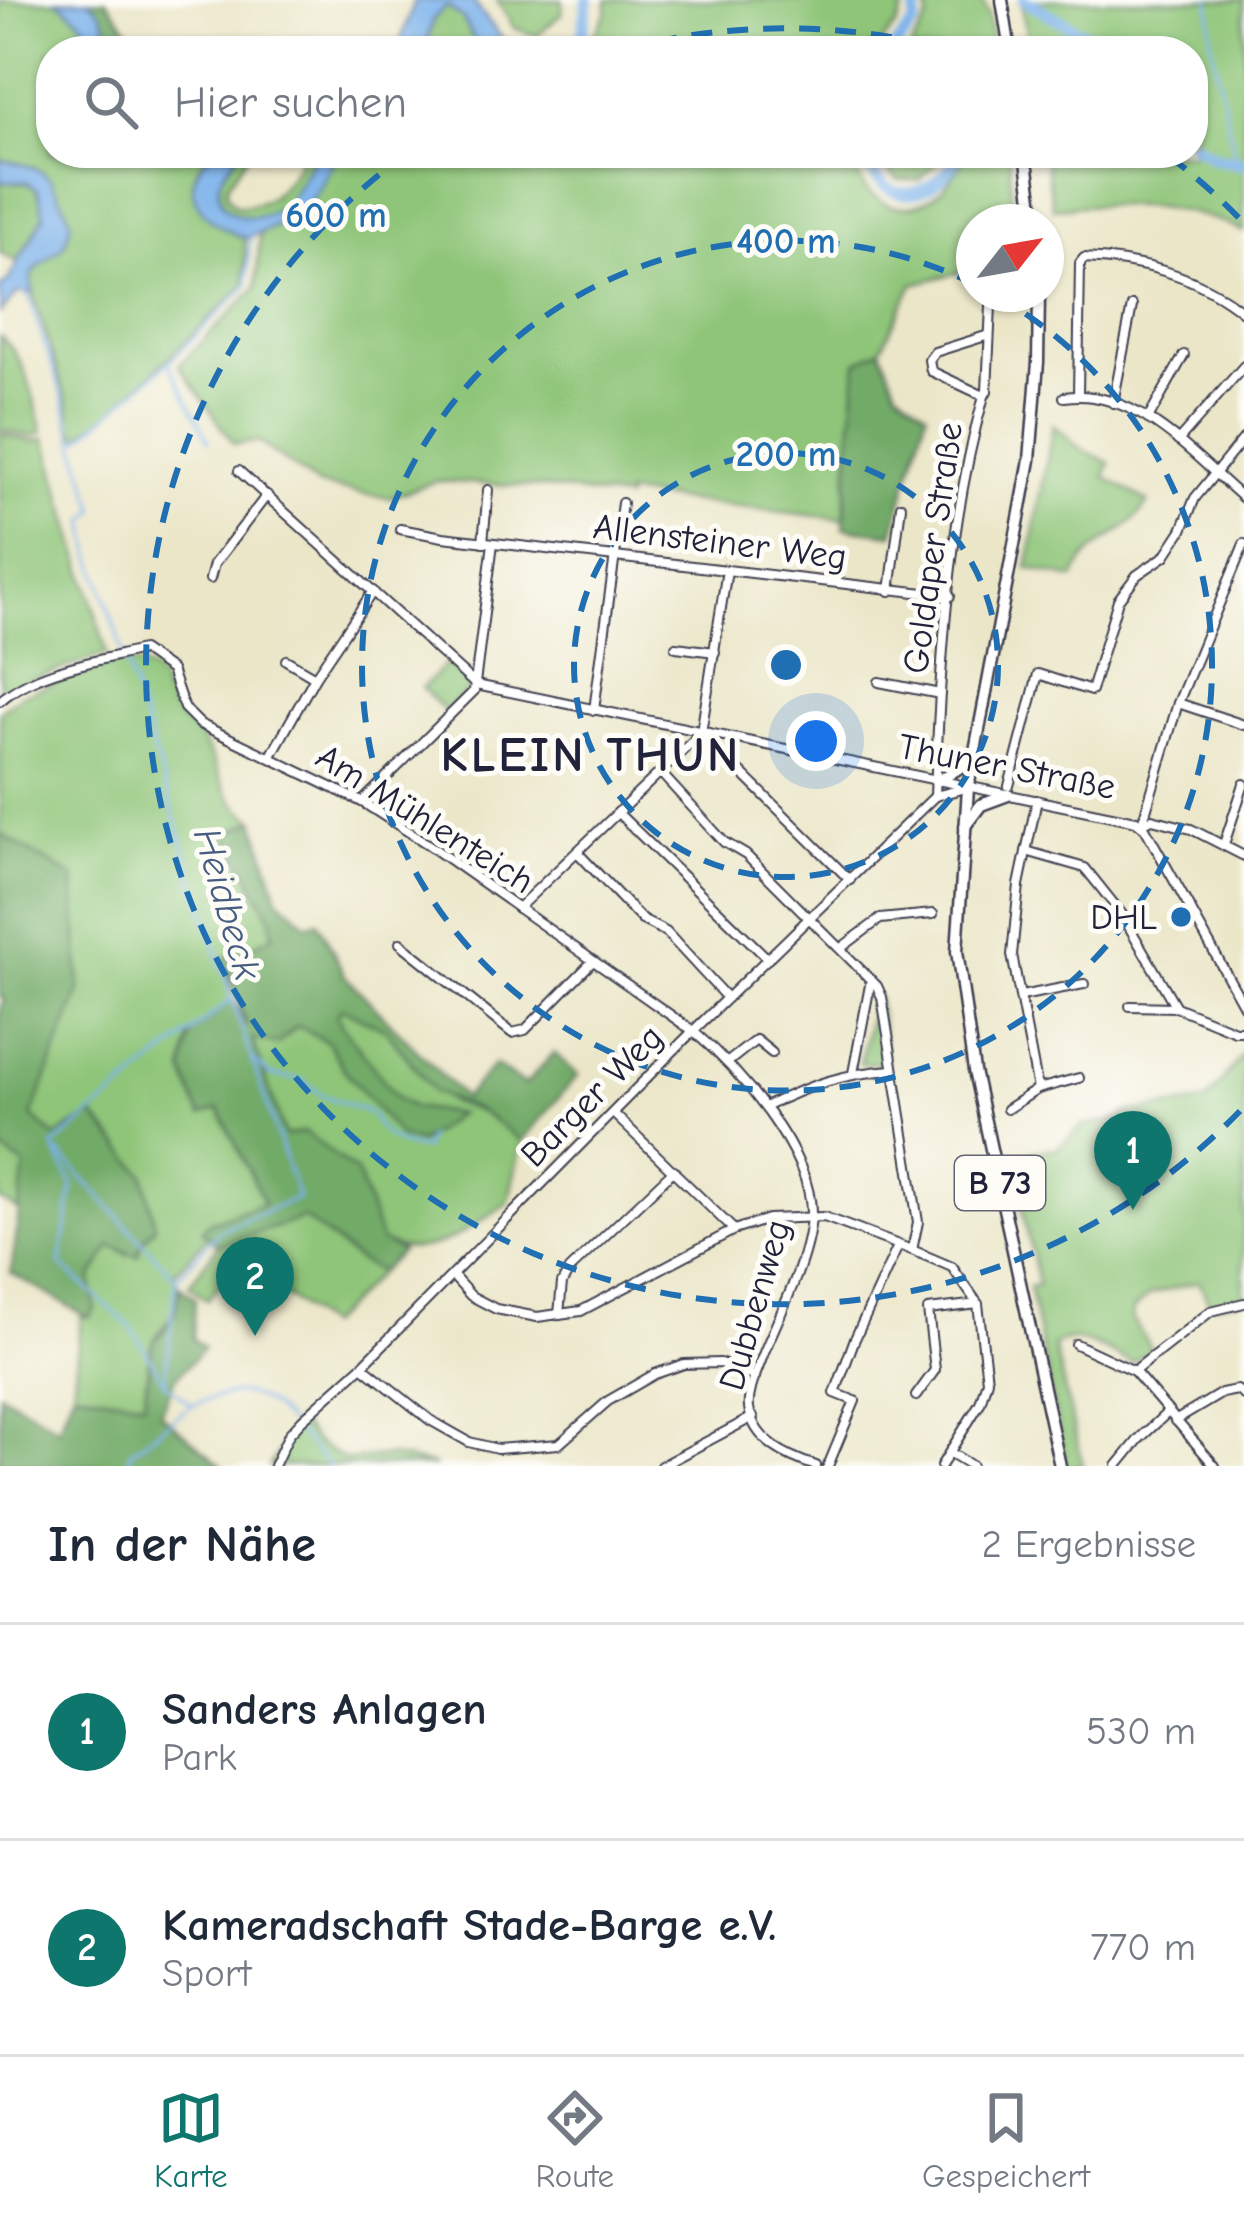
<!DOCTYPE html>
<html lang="de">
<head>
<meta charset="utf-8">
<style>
	:root { --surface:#fff; --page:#f2f2f3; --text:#1f2937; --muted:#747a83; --line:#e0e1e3; --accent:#0f766e }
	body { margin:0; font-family:"Comic Neue",sans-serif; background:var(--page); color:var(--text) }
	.compass { position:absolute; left:956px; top:204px; width:108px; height:108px; border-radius:50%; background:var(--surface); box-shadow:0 3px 9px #0004; rotate:59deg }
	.you { position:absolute; left:816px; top:741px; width:42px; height:42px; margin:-30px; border:9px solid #fff; border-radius:50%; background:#1a73e8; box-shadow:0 0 0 18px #1a73e833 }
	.badge { display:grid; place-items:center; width:78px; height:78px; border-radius:50%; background:var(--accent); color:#fff; font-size:39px; font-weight:700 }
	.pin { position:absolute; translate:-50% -99px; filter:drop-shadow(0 3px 6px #0008) }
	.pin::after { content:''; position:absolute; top:63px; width:42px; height:36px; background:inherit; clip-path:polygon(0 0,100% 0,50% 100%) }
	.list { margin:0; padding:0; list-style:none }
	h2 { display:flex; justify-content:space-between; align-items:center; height:156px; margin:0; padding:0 48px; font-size:51px }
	h2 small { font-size:39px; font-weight:400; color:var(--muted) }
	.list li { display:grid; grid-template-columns:78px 1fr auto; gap:36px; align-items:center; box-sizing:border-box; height:216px; padding:0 48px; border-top:3px solid var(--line) }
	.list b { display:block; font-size:45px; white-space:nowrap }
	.list p { margin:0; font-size:39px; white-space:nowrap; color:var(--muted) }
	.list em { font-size:39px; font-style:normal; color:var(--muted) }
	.icon { flex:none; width:66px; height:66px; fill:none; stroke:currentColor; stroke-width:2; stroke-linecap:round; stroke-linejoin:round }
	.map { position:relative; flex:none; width:1244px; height:1466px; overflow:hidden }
	.search { position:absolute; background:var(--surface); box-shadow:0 3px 9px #0004; left:36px; right:36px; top:36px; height:132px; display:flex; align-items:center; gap:30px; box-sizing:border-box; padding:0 42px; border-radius:48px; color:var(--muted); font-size:45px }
	.sheet { height:588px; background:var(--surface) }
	nav { display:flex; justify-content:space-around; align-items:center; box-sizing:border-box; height:168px; border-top:3px solid var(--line); background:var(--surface); font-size:33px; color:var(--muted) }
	nav a { display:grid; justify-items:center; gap:6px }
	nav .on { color:var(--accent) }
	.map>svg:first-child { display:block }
</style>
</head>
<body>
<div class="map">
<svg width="1244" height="1466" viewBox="0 0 1244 1466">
	<rect width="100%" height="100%" fill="#fdfcf7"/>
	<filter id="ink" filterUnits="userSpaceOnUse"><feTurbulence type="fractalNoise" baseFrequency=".00833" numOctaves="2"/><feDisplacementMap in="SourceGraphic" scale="24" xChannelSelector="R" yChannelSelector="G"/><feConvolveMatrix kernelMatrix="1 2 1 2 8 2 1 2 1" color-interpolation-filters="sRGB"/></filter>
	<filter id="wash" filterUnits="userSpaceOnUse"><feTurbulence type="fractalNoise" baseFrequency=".004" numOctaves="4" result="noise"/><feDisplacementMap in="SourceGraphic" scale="48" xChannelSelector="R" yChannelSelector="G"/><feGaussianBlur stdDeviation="2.7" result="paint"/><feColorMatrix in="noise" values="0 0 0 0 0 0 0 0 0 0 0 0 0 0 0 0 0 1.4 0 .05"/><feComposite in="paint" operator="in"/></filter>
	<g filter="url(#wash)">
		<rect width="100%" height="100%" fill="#ebe6c8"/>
		<g fill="#8ec578" stroke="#58745a" stroke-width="3">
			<path d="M0 0 60 1 84 23 96 51H51V153H211C173 190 205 223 245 238V285L108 415 79 437 69 424 70 410 28 280 30 273 65 244 35 167 0 160Z"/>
			<path d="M497 0H563L562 13 537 36 514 28Z"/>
			<path d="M607 0H907V1L898 24 875 51H585L607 12Z"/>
			<path d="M927 0H981L988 12 994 51H909L928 19Z"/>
			<path d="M1021 0H1244V232C1184 202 1118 202 1053 208L1044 153H1193V51H1029Z"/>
			<path d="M447 5 463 19 480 51H425L433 19Z"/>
			<path d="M239 153H249L227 186V196L236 206C271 208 289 183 303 153H315C305 173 296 196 277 210 256 225 216 218 219 187 220 174 231 163 239 153Z"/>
			<path d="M336 153H850C858 198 899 225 938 193 948 185 955 173 962 163L959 153H1009L1013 222H974V259L961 272 913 284 881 349 857 362 844 519 626 494V499L541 487 436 481 389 498 358 493 318 485 259 442 234 444 179 365 256 288 260 233C302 216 320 196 336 153Z"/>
			<path d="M876 153H946L920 180H898L876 160Z"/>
			<path d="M0 182 27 183 38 190 44 216 17 262 0 253Z"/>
			<path d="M0 336C28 360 33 398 43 432L31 436 0 430Z"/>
			<path d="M1053 424 1080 448 1110 463 1105 477 1148 502C1126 540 1091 535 1074 579L1028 568Z"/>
			<path d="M0 434 32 441 46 439 107 654 12 686 0 696Z"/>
			<path d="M116 662C166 665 155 680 175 713 182 724 195 731 202 741 224 775 217 795 255 820L228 834 271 919 273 936 225 958 232 999 190 1034 218 1108 265 1204 203 1230 209 1236 174 1273C189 1312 165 1315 153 1343 146 1359 147 1385 144 1402L73 1391 81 1317 89 1318 95 1308 91 1278 112 1245 128 1255 155 1226 144 1174 92 1115 55 1137 32 1116 80 990 74 878 0 834V711L23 694Z"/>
			<path d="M447 663 468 681V690L445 712 422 688Z"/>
			<path d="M873 997H878L886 1063 860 1064Z"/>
			<path d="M342 1008 386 1030 450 1102 483 1113 522 1141 508 1203C469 1228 428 1265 381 1241L357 1173 285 1137 251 1038 277 1043 298 1026 329 1043 343 1068 400 1137 413 1107 397 1098 342 1026 337 1015Z"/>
			<path d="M1244 1053V1299L1210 1305 1199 1281 1150 1295 1133 1310 1132 1318 1151 1349 1132 1363C1109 1353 1078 1330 1054 1346L1083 1466H1066L1029 1287 1038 1285 1011 1154 1057 1148 1083 1126 1118 1120 1129 1112 1206 1102Z"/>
			<path d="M0 1149 26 1166 19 1211 0 1200Z"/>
			<path d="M304 1218 359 1261 380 1272 326 1326 227 1252 237 1262 207 1300 189 1285 218 1245Z"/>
			<path d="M297 1420 317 1443 345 1460 391 1456 436 1466H270Z"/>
		</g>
		<g fill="#72aa68" stroke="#4a6652" stroke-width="3">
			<path d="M89 0H106L136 39 141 51H117L100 11Z"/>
			<path d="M881 349 897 389 927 412 893 534 844 528 857 362Z"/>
			<path d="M255 820 278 897 308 925 318 921 345 976 464 1098 494 1065 525 1085 554 1053 578 1075 522 1141 483 1113 434 1092 386 1030 342 1008 337 1015 342 1026 397 1098 413 1107 458 1114 419 1143 400 1137 343 1068 329 1043 298 1026 277 1044 252 1039 285 1136 305 1132 357 1173 381 1241 401 1251 380 1272 359 1261 304 1218 218 1245 202 1230 209 1222 264 1203 219 1109 201 1116 184 1072 190 1034 232 999 247 1027 225 958 273 936 271 919 227 834Z"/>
			<path d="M0 834 74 878 80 990 32 1116 55 1137 93 1115 144 1174 155 1226 143 1241 138 1256 111 1246 91 1278 95 1308 89 1318 11 1273 25 1166 0 1149V1008L4 1000 0 996Z"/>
			<path d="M180 1287 195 1298 193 1339 204 1348 175 1379 160 1413 222 1466H0V1393L59 1428 73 1391 144 1402 153 1343 174 1317Z"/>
		</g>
		<g fill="#7db2eb" stroke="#506a93" stroke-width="3">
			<path d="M57 0H89L100 11 117 51H96L84 23Z"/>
			<path d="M415 0H472L512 51H480L463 19 447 6 433 19 425 51H397Z"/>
			<path d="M211 153H239C231 163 220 174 219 187 216 218 256 225 277 210 296 196 305 173 315 153H336C316 205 297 221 245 238 204 223 172 192 211 153Z"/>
			<path d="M0 160C52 168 49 175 71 220 69 230 68 240 61 248 46 264 23 268 34 293L19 292 0 313V285L6 284 44 216 38 190 27 182H0Z"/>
		</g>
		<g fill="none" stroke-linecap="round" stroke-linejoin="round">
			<g stroke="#7db2eb" stroke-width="3">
				<path d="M1210 0 1212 46 1236 162"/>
				<path d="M23 291 31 300C37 328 49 354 58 382 71 425 81 467 96 510L86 521 92 555 232 999 53 1146 73 1186 60 1264 132 1328 165 1383 192 1405C240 1388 254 1386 291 1425"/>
				<path d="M169 364 209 441"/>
				<path d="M78 441 171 360 247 286 250 237"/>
				<path d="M254 1061 270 1075 303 1080 322 1095 371 1113C380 1137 399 1146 424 1149L428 1137"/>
				<path d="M59 1153 175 1277"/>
				<path d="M165 1381 176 1279 220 1230 298 1198 232 999"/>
				<path d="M297 1432 329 1466"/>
				<path d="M130 1466 129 1453 192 1405"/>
			</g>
			<g stroke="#7db2eb" stroke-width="12">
				<path d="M1024 0 1087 35 1099 51"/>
				<path d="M561 51 582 37 588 0"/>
				<path d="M892 51 915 23 917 0"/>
				<path d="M1193 144 1215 158 1244 164"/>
				<path d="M864 153C882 207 924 204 955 162"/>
			</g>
		</g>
	</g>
	<g filter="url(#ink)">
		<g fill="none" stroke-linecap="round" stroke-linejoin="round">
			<g stroke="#403f50" stroke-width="12">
				<g id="minor">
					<path d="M989 335 935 352 929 360 931 371 984 396 987 391 991 306"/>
					<path d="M1078 395 1080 263 1084 258C1140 260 1200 276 1244 313"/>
					<path d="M1064 397C1135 386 1196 458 1244 499"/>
					<path d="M1113 403 1132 306"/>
					<path d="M1148 419 1184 355"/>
					<path d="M1178 441 1244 366"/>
					<path d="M239 471 476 685 1136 821 1145 828 1244 1006"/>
					<path d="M400 529 443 537 950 596"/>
					<path d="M483 542 488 490"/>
					<path d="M1244 544 1178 703 1142 824 1152 819 1191 829 1244 856"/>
					<path d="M210 579 214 564 267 495"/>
					<path d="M890 591 901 506"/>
					<path d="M676 647 715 652"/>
					<path d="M286 660 315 677"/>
					<path d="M879 682 940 694"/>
					<path d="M0 701C35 670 97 661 142 650L171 670 184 708 200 724 362 802 429 845 693 1031C738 1069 812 1152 811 1214 810 1257 779 1315 763 1355 758 1370 747 1392 749 1408 754 1442 788 1457 816 1466"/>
					<path d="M1178 703 1244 725"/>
					<path d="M594 710 622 503"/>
					<path d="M701 733 727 570"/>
					<path d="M702 734 850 880"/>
					<path d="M271 756 315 677 373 591"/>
					<path d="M660 772 724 842 746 855 877 986 882 997 918 1222 912 1250"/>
					<path d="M1009 786 1038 674 1091 691 1118 600 1137 575 1165 556 1182 530 1195 498 1244 438"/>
					<path d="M935 796C940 664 948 524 984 396"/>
					<path d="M1037 800 1019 885 1012 955 1038 1089"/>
					<path d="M362 802 474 691 493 543"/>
					<path d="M618 813 768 959"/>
					<path d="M1224 844 1244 784"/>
					<path d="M1026 851 1085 868 1121 913 1176 1007"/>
					<path d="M577 852 642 920 666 932 727 998"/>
					<path d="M518 908 700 734"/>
					<path d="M400 943 512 1033 525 1030 593 961"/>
					<path d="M841 948 880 919 933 914"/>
					<path d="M1021 996 1084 984"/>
					<path d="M1130 1006 1176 1007 1235 1031H1244"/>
					<path d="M728 1062 756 1040 772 1053"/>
					<path d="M853 1073 871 980"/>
					<path d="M767 1106C809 1085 844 1073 893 1070"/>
					<path d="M1007 1109 1038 1089 1079 1078"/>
					<path d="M613 1113 734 1230"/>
					<path d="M452 1275 471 1296 496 1309 537 1317 581 1311 734 1230 768 1219 824 1217 912 1250 952 1267 978 1304 987 1380 980 1403 941 1466"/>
					<path d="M559 1314 562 1283 569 1270 674 1170"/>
					<path d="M1076 1344 1134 1371 1215 1466"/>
					<path d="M362 1366 430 1420 469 1442 497 1449 559 1444 608 1401 655 1374 684 1364 720 1363 755 1377"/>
					<path d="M1134 1371 1211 1311 1244 1303"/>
					<path d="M916 1396 935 1370 928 1310 978 1304"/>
					<path d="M1175 1421 1222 1393 1237 1390 1244 1395"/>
					<path d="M951 1453 972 1466"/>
					<path d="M274 1466 289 1434 302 1420 362 1366 693 1031 935 796 966 788"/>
					<path d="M661 1466 753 1417"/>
					<path d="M828 1466 855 1401 835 1393 854 1341 898 1246"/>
					<path d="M1117 1466 1139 1439 1168 1412"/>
				</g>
			</g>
			<g stroke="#403f50" stroke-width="15">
				<g id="primary">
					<path d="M1002 0 1010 51"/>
					<path d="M1026 153 1035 222"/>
					<path d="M1039 294 1038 362 1030 460 968 788 957 951 974 1071 1060 1466"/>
					<path d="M940 780 973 759"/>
					<path d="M965 826 981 805 1008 795"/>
				</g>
			</g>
			<use href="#minor" stroke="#fff" stroke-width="8"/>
			<use href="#primary" stroke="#fff" stroke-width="10"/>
		</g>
	</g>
	<g fill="none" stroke="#1f6fb2" stroke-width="6" stroke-dasharray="21 15">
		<circle cx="786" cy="665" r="212"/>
		<path d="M995 295A425 425 0 1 1 972 283"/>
		<path d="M1240 1111A637 637 0 1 1 403 156M621 50A637 637 0 0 1 951 50M1169 156A637 637 0 0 1 1240 219"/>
	</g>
	<circle fill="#1f6fb2" stroke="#fdfcf7" stroke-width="4.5" cx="1181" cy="917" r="12"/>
	<g text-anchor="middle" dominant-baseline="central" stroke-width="10" stroke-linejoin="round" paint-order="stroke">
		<rect fill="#fdfcf7" stroke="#646373" stroke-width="3" x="955" y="1156" width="90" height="54" rx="9"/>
		<g font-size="33" font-weight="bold" fill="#22223b">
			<text x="1000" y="1183">B 73</text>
		</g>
		<g font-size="36" fill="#22223b" stroke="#fdfcf7">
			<text transform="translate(720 542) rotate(7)">Allensteiner Weg</text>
			<text transform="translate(933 548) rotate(-82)">Goldaper Straße</text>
			<text transform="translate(1007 767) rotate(11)">Thuner Straße</text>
			<text transform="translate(425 819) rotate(32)">Am Mühlenteich</text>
			<text transform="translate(592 1096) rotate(-45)">Barger Weg</text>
			<text transform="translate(755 1305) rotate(-74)">Dubbenweg</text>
		</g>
		<g font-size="36" fill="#22223b" stroke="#fdfcf7" text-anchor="end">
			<text x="1157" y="917">DHL</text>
		</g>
		<g font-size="39" font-style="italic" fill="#465c81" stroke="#fdfcf7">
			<text transform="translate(227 904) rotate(74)">Heidbeck</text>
		</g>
		<g font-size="48" font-weight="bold" letter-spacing="3" fill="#22223b" stroke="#fdfcf7">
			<text x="591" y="755">KLEIN THUN</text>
		</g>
	</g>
	<circle cx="786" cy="665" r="18" fill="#1f6fb2" stroke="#fdfcf7" stroke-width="6"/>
	<g font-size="36" text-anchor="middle" font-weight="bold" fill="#1f6fb2" stroke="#fdfcf7" stroke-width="10" stroke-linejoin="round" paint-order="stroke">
		<text x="336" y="227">600 m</text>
		<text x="786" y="253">400 m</text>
		<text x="786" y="466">200 m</text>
	</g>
</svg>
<svg class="compass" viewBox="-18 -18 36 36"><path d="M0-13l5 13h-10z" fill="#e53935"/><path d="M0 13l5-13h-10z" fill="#747a83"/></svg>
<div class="you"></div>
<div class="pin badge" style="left:1133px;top:1210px">1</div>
<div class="pin badge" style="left:255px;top:1336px">2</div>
<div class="search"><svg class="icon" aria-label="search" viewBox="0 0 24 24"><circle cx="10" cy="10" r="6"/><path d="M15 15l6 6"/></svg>Hier suchen</div>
</div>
<section class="sheet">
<h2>In der Nähe<small>2 Ergebnisse</small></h2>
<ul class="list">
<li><span class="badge">1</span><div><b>Sanders Anlagen</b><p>Park</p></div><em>530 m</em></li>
<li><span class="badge">2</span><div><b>Kameradschaft Stade-Barge e.V.</b><p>Sport</p></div><em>770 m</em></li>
</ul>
</section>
<nav>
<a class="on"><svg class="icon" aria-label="map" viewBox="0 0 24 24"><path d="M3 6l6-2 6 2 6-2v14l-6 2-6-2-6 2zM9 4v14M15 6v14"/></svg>Karte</a>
<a><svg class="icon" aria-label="directions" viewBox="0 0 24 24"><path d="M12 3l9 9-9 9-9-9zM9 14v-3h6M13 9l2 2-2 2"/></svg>Route</a>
<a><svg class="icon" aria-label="saved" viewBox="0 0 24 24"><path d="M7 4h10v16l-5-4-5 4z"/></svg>Gespeichert</a>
</nav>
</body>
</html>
